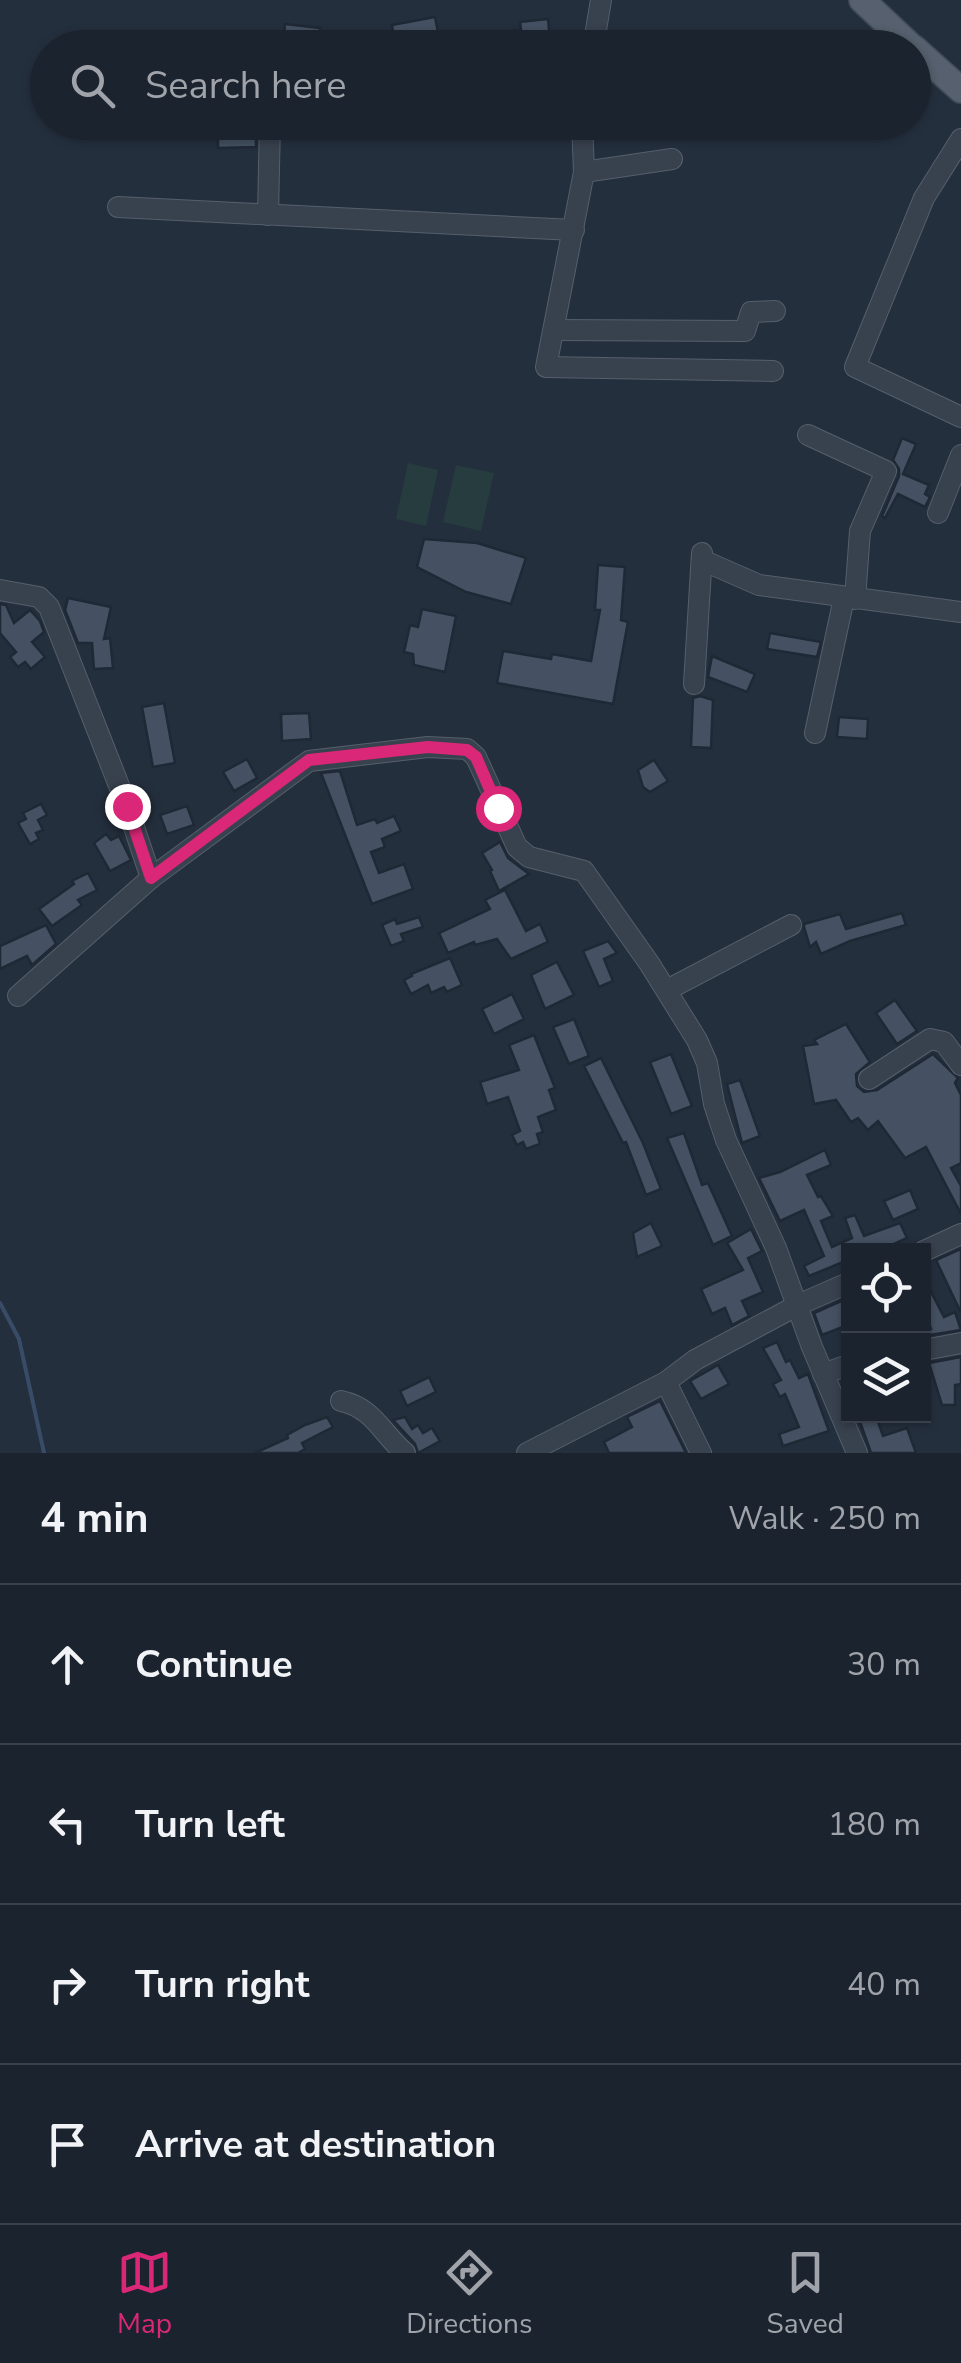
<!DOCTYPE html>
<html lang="en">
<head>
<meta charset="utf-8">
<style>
	:root { --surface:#1b232e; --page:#282f3a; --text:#f1f3f6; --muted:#a0a4aa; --line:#39404a; --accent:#db2777 }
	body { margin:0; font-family:"Nunito Sans",sans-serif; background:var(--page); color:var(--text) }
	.controls { position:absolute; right:30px; bottom:30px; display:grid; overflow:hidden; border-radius:0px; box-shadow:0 2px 8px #0004 }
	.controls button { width:90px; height:90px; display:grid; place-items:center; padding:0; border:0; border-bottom:2px solid var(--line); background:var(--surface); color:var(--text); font:50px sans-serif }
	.stop { position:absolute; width:30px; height:30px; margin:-22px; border:8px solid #db2777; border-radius:50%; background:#fff }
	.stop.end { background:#db2777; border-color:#fff; box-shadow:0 2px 10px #0008 }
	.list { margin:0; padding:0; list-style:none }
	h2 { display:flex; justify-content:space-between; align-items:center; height:130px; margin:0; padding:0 40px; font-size:42px }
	h2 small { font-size:32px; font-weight:400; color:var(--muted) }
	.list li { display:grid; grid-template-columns:65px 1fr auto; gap:30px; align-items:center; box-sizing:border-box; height:160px; padding:0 40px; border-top:2px solid var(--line) }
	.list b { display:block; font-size:38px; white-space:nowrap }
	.list em { font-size:32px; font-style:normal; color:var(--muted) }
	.icon { flex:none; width:55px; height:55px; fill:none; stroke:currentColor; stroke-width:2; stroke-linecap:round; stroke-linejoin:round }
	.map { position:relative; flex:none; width:961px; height:1453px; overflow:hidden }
	.search { position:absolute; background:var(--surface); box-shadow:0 2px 8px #0004; left:30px; right:30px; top:30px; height:110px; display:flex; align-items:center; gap:25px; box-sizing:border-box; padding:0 35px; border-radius:55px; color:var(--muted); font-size:38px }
	.sheet { height:770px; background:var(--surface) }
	nav { display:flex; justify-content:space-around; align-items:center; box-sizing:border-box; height:140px; border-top:2px solid var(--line); background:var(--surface); font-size:28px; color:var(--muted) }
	nav a { display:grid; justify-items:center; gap:5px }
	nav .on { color:var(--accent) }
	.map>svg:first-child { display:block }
</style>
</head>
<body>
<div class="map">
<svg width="961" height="1453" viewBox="0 0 961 1453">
	<rect width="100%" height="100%" fill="#242f3e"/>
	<g fill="#263c3f">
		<path d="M408 463 438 470 426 526 396 519Z"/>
		<path d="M456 465 494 473 481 531 443 522Z"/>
	</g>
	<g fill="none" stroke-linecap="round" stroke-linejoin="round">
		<path stroke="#394c67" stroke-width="4" d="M0 1303 19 1339 44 1453"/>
	</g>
	<g fill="#455162" stroke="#1f2835" stroke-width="2.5">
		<path d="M435 17 439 37 395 45 392 25Z"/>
		<path d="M548 19 550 40 511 45 509 31 521 30 520 22Z"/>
		<path d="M285 24 320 28 318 48H283Z"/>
		<path d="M218 124H256V147L218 148Z"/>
		<path d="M902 438 916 444 903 474 929 485 925 494 930 497 925 507 898 494 885 518 882 516 899 476V469L893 460Z"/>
		<path d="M424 539 477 543 526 558 511 604 466 592 417 567Z"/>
		<path d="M598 565 625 567 621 620 628 622 613 704 497 683 503 651 551 659 552 654 591 661 600 610H595Z"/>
		<path d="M68 598 111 607 104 639 110 638 113 668 94 669 92 643H78L65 610Z"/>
		<path d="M0 604 6 605 14 623 30 610 40 621 44 632 32 642 45 657 31 669 25 662 18 667 10 657 16 652 0 633Z"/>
		<path d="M422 609 456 616 445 672 414 665 413 654 404 652 410 625 418 627Z"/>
		<path d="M770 633 821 642 817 657 767 649Z"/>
		<path d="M712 656 755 674 747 692 708 677Z"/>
		<path d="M700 696 713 700 711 748 691 747 693 698Z"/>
		<path d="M164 703 175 763 153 767 142 707Z"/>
		<path d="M309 713 311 739 282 741 281 714Z"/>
		<path d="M839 717 868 719 867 739 837 737Z"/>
		<path d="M247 759 257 778 234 791 223 772Z"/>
		<path d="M654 760 668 781 650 792 643 787 638 770Z"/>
		<path d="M340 771 357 825 375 819 377 823 394 816 401 831 382 839 385 847 371 852 379 873 404 864 413 889 372 904 321 773Z"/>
		<path d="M41 804 47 815 38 820 43 830 36 833 39 839 30 844 18 823 26 819 23 813Z"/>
		<path d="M187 806 194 825 167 834 160 815Z"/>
		<path d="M106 834 111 840 119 836 131 860 110 871 94 843Z"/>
		<path d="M500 842 508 858 529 874 499 891 490 871 492 870 482 853Z"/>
		<path d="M88 873 97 890 78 900 82 905 52 926 39 909 74 884 72 881Z"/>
		<path d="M505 890 526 931 540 924 548 942 511 959 497 939 475 945 474 942 448 953 439 933 490 909 485 900Z"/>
		<path d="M902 913 906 925 850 941 821 954 816 942 810 947 804 927V924L840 914 846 929Z"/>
		<path d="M419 917 423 927 401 934 404 941 391 946 382 925 395 919 397 924Z"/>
		<path d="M46 925 56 944 32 965 27 956 0 969V946Z"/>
		<path d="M608 941 617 953 604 959 613 981 599 987 583 951Z"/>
		<path d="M450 958 462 985 447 992 444 987 431 993 428 985 411 994 404 980 412 976 411 974Z"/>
		<path d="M557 962 574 995 545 1009 531 975Z"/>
		<path d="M512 994 524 1019 494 1034 482 1009Z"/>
		<path d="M895 1000 917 1031 897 1044 876 1013Z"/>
		<path d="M574 1019 589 1056 569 1064 553 1027Z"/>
		<path d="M846 1024 870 1062 856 1074 857 1086 864 1092 877 1090 933 1054 958 1078 955 1083 961 1095V1163L951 1168 961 1186V1214L926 1147 905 1158 878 1121 868 1130 858 1118 851 1122 836 1100 814 1104 803 1046 817 1044 814 1040Z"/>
		<path d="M534 1035 555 1088 549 1090 556 1110 538 1117 543 1132 537 1134 540 1144 526 1149 523 1142 517 1145 512 1135 520 1131 508 1097 487 1104 480 1082 519 1070 509 1045Z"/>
		<path d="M671 1054 692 1106 671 1114 650 1062Z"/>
		<path d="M601 1058 643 1143 661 1189 646 1195 626 1142 623 1143 584 1066Z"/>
		<path d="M740 1080 760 1136 742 1143 727 1084Z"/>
		<path d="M684 1133 702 1185 708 1183 732 1236 713 1245 667 1138Z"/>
		<path d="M825 1150 831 1165 807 1175 818 1197 821 1196 833 1216 821 1221 832 1247 852 1238 845 1218 855 1215 864 1236 900 1223 907 1238 881 1250H876L874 1246 863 1250H844L848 1260 809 1276 804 1266 824 1256 804 1210 780 1221 759 1178 780 1172Z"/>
		<path d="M910 1190 918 1209 893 1220 884 1201Z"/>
		<path d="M651 1223 662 1246 637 1257 633 1233Z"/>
		<path d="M751 1229 762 1251 748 1258 763 1292 742 1301 749 1316 732 1325 725 1308 712 1314 701 1289 743 1270 727 1243Z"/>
		<path d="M961 1249V1313L936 1260Z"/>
		<path d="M924 1278 944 1317 955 1312 961 1330 924 1336V1331L931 1329 924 1308Z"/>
		<path d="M848 1298V1325L822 1335 814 1313Z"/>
		<path d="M777 1342 786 1362 790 1360 799 1378 808 1374 829 1431 783 1446 779 1434 799 1427 785 1394 780 1397 773 1384 781 1380 763 1348Z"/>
		<path d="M961 1357V1384L955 1385V1405H942L929 1363Z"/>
		<path d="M718 1365 729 1384 701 1399 690 1381Z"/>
		<path d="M429 1377 436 1392 407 1406 400 1391Z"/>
		<path d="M660 1401 686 1453H609L604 1442 632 1427 627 1417Z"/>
		<path d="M858 1416H876L883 1436 907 1428 916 1453H871Z"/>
		<path d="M327 1417 333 1427 302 1443 305 1449 298 1453H255L288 1438 287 1435 305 1425Z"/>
		<path d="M405 1417 412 1429 418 1425 423 1433 432 1428 440 1441 418 1453 415 1444 393 1420Z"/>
	</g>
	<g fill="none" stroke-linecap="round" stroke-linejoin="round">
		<g stroke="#565f6c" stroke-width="22">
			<g id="minor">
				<path d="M593 48 601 0"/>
				<path d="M582 122 584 172 546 367 773 371"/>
				<path d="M961 139 924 198 855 367 961 417"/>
				<path d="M584 172 672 159"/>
				<path d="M118 207 574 230"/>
				<path d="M268 215 270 122"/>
				<path d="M554 330 745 331 751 312 775 311"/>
				<path d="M808 435 886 471 860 531 855 599"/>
				<path d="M938 513 961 455"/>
				<path d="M702 560 759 585 961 612"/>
				<path d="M0 590 39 597 49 607 127 806 151 878"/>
				<path d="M694 684 702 553"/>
				<path d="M815 733 844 598"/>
				<path d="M667 990 791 925"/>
				<path d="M18 996 151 878 309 761 428 747 467 749 476 757 517 847 529 857 584 871 649 963 697 1040 707 1063 714 1104 726 1140 776 1248 812 1347 857 1453"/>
				<path d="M869 1079 930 1039 944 1042 961 1065"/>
				<path d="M924 1251 961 1234"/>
				<path d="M924 1350 961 1343"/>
				<path d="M823 1374 848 1365"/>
				<path d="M666 1382 701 1453"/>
				<path d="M341 1401C374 1408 382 1434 405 1453"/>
				<path d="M527 1453 666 1382 695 1360 798 1305 848 1283"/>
			</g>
		</g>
		<g stroke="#414a57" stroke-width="28">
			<g id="major">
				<path d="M862 0 913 48"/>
				<path d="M914 48 961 90"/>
			</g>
		</g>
		<use href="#minor" stroke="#38414e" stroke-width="20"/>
		<use href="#major" stroke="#56606e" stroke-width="25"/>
	</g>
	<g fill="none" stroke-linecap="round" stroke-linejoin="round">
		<path stroke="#db2777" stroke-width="12" d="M127 806 151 878 309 760 428 747 467 750 476 757 498 808"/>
	</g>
</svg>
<div class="controls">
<button><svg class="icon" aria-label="locate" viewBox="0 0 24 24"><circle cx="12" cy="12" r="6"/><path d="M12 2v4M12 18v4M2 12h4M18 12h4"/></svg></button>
<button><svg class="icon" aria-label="layers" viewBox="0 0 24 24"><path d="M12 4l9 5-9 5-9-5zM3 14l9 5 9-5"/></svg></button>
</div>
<div class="stop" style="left:498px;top:808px"></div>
<div class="stop end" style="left:127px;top:806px"></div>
<div class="search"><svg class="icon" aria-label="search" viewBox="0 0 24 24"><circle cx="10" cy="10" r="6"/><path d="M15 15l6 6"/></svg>Search here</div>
</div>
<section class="sheet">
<h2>4 min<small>Walk · 250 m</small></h2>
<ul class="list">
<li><svg class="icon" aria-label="ahead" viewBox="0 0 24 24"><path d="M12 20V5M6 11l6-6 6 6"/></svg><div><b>Continue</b></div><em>30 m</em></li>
<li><svg class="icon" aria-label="left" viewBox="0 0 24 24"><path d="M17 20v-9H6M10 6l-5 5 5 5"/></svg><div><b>Turn left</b></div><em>180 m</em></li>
<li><svg class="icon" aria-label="right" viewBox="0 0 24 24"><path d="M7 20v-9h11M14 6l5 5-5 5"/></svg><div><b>Turn right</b></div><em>40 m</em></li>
<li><svg class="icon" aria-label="arrive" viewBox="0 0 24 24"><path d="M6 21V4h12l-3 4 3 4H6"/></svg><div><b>Arrive at destination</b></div></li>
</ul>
</section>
<nav>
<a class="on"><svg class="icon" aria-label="map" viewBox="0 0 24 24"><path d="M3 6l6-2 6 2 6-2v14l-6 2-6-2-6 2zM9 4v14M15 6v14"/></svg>Map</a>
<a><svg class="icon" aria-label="directions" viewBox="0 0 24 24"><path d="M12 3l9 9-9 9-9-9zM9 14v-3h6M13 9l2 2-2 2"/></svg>Directions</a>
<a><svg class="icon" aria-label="saved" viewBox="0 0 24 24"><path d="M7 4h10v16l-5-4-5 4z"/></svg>Saved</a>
</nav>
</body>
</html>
